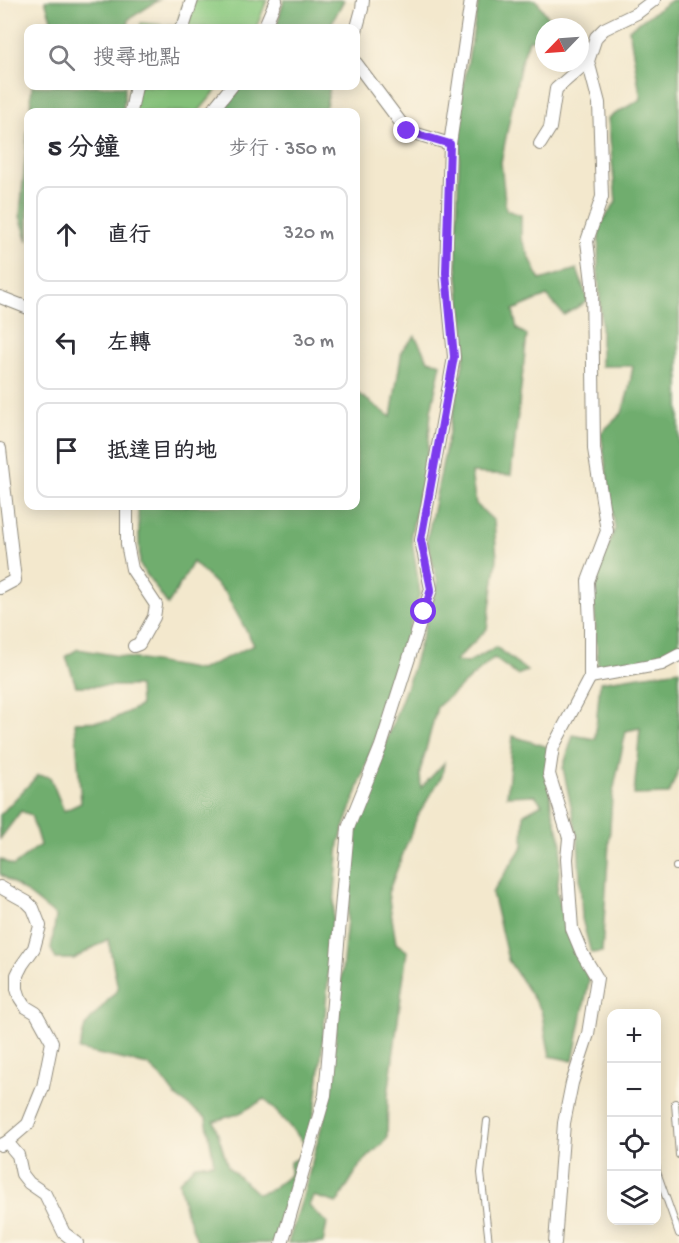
<!DOCTYPE html>
<html lang="zh-TW">
<head>
<meta charset="utf-8">
<style>
	:root { --surface:#fff; --page:#f7f7f7; --text:#2b2b33; --muted:#7c7c81; --line:#e1e1e2 }
	body { margin:0; font-family:"Gochi Hand","LXGW WenKai TC",sans-serif; background:var(--page); color:var(--text) }
	.controls { position:absolute; right:18px; bottom:18px; display:grid; overflow:hidden; border-radius:12px; box-shadow:0 3px 15px #0003 }
	.controls button { width:54px; height:54px; display:grid; place-items:center; padding:0; border:0; border-bottom:2px solid var(--line); background:var(--surface); color:var(--text); font:30px sans-serif }
	.compass { position:absolute; left:535px; top:18px; width:54px; height:54px; border-radius:50%; background:var(--surface); box-shadow:0 3px 15px #0003; rotate:245deg }
	.stop { position:absolute; width:18px; height:18px; margin:-14px; border:4px solid #7c3aed; border-radius:50%; background:#fff }
	.stop.end { background:#7c3aed; border-color:#fff; box-shadow:0 2px 6px #0008 }
	.list { margin:0; padding:0; list-style:none }
	h2 { display:flex; justify-content:space-between; align-items:center; height:78px; margin:0; padding:0 24px; font-size:26px }
	h2 small { font-size:20px; font-weight:400; color:var(--muted) }
	.list li { display:grid; grid-template-columns:39px 1fr auto; gap:18px; align-items:center; box-sizing:border-box; height:96px; margin:0 12px 12px; padding:0 12px; border:2px solid var(--line); border-radius:12px }
	.list b { display:block; font-size:22px; white-space:nowrap }
	.list em { font-size:20px; font-style:normal; color:var(--muted) }
	.icon { flex:none; width:33px; height:33px; fill:none; stroke:currentColor; stroke-width:2; stroke-linecap:round; stroke-linejoin:round }
	.map { position:relative; flex:none; width:679px; height:1243px; overflow:hidden }
	.search { position:absolute; background:var(--surface); box-shadow:0 3px 15px #0003; left:24px; top:24px; width:336px; height:66px; display:flex; align-items:center; gap:15px; box-sizing:border-box; padding:0 21px; border-radius:12px; color:var(--muted); font-size:22px }
	.panel { position:absolute; background:var(--surface); box-shadow:0 3px 15px #0003; left:24px; top:108px; width:336px; height:402px; border-radius:12px }
	.map>svg:first-child { display:block }
</style>
</head>
<body>
<div class="map">
<svg width="679" height="1243" viewBox="0 0 679 1243">
	<rect width="100%" height="100%" fill="#fcf5e5"/>
	<filter id="ink" filterUnits="userSpaceOnUse"><feTurbulence type="fractalNoise" baseFrequency=".0167" numOctaves="2"/><feDisplacementMap in="SourceGraphic" scale="12" xChannelSelector="R" yChannelSelector="G"/><feConvolveMatrix kernelMatrix="1 2 1 2 8 2 1 2 1" color-interpolation-filters="sRGB"/></filter>
	<filter id="wash" filterUnits="userSpaceOnUse"><feTurbulence type="fractalNoise" baseFrequency=".008" numOctaves="4" result="noise"/><feDisplacementMap in="SourceGraphic" scale="24" xChannelSelector="R" yChannelSelector="G"/><feGaussianBlur stdDeviation="1.35" result="paint"/><feColorMatrix in="noise" values="0 0 0 0 0 0 0 0 0 0 0 0 0 0 0 0 0 1.4 0 .05"/><feComposite in="paint" operator="in"/></filter>
	<g filter="url(#wash)">
		<rect width="100%" height="100%" fill="#f3e8cd"/>
		<g fill="#8ac97f" stroke="#5a7a55" stroke-width="1.5">
			<path d="M185 0H267L256 28H140L141 23 177 26Z"/>
			<path d="M130 86H220L198 112H126Z"/>
		</g>
		<g fill="#6fad6e" stroke="#4d6c4c" stroke-width="1.5">
			<path d="M45 0H159L129 19 128 28H47L51 19Z"/>
			<path d="M284 0H344L329 28H276Z"/>
			<path d="M479 0H536L555 27H544V39L529 40 521 62 501 162 506 210 521 215V238L540 280 577 269 588 301 564 315 547 296 513 310 517 329 527 335 511 475 471 473 476 504 494 521 497 559 487 629 455 661 467 663 496 647 527 671 517 675 494 658 437 707 420 772 421 788 444 763 442 776 417 817 388 893 396 943 407 951 388 1096 387 1139 360 1165 337 1203 313 1196 309 1206 327 1223 323 1243H288L302 1200 330 1095 350 889 354 828 410 677 438 583 427 540 465 354 456 253 461 100Z"/>
			<path d="M672 0H679V648L659 660 598 672 593 582 615 529 601 433 622 413 629 389 633 366H601V316L598 268 599 226 616 202 608 118 641 99 629 29Z"/>
			<path d="M32 86H125L123 112H30Z"/>
			<path d="M240 86H330L326 106 320 112H219Z"/>
			<path d="M28 126V241L20 216Z"/>
			<path d="M415 336 428 360 441 364 431 411 427 462 411 534 420 593 375 740 339 843 323 1041 316 1103 307 1146 265 1099 238 1114 214 1121 228 1167 258 1194 270 1190 290 1175V1162L299 1158 278 1243H198L186 1212 179 1182 195 1165 214 1163 206 1118 175 1096 161 1077 148 1065 79 1050 85 1026 118 989 108 939 74 959H56L51 949 56 916 31 896 0 874V859L13 866 40 845 31 815 21 811 0 839V815L38 775 50 777 64 811 81 803 75 722 109 721 140 706 139 686H76L66 656 78 649 200 670 254 645 226 594 193 562 168 605 140 565 138 506H356V392L391 417 402 350Z"/>
			<path d="M679 670V768L669 794 634 795 640 728 626 731 612 797 602 952 591 953 582 919 578 839 563 768 573 735 595 739 600 682Z"/>
			<path d="M513 736 548 747 551 805 562 844 557 892 567 927 589 980 573 1061 550 1056 541 1010 508 960 492 893 523 846 524 814 542 804 535 795 507 796Z"/>
		</g>
	</g>
	<g filter="url(#ink)">
		<g fill="none" stroke-linecap="round" stroke-linejoin="round">
			<g stroke="#8f8a7c" stroke-width="8">
				<g id="lane">
					<path d="M676 867H679"/>
					<path d="M675 1103 679 1155"/>
					<path d="M487 1121 481 1173 489 1243"/>
					<path d="M656 1164 657 1172 679 1234"/>
				</g>
			</g>
			<g stroke="#8f8a7c" stroke-width="14">
				<g id="street">
					<path d="M654 0 637 13 604 29 596 37 588 61 599 103 602 197 587 241 592 282 594 449 607 531 588 581 590 625V677L662 664 679 655"/>
					<path d="M181 28 184 25 192 0"/>
					<path d="M264 28 276 0"/>
					<path d="M356 31 362 9 363 0"/>
					<path d="M356 63 407 131 450 144"/>
					<path d="M131 112 136 86"/>
					<path d="M211 112 232 86"/>
					<path d="M540 144 550 128 556 89 588 61"/>
					<path d="M0 297 28 308"/>
					<path d="M0 449 15 580 0 588"/>
					<path d="M127 506V544L132 569 156 605 154 617 139 644 134 646"/>
					<path d="M0 887 27 902 33 908 40 926 34 948 22 965 17 975V989L20 998 26 1007 36 1013 52 1042 43 1087 28 1124 7 1142"/>
					<path d="M1 1145 7 1142 18 1155 22 1174 29 1183 45 1194 64 1233 77 1243"/>
					<path d="M282 1243 325 1095 348 828 381 746 431 589 421 540 454 357 446 273 450 144 471 0"/>
					<path d="M555 1243 564 1123 572 1083 588 1034 597 978 582 953 572 929 567 859 569 838 549 774 553 747 590 677"/>
				</g>
			</g>
			<use href="#lane" stroke="#fff" stroke-width="6"/>
			<use href="#street" stroke="#fff" stroke-width="12"/>
		</g>
	</g>
	<g fill="none" stroke-linecap="round" stroke-linejoin="round" filter="url(#ink)">
		<path stroke="#7c3aed" stroke-width="8" d="M407 131 450 144 446 273 454 357 421 540 431 589 424 612"/>
	</g>
</svg>
<div class="controls">
<button>+</button>
<button>−</button>
<button><svg class="icon" aria-label="locate" viewBox="0 0 24 24"><circle cx="12" cy="12" r="6"/><path d="M12 2v4M12 18v4M2 12h4M18 12h4"/></svg></button>
<button><svg class="icon" aria-label="layers" viewBox="0 0 24 24"><path d="M12 4l9 5-9 5-9-5zM3 14l9 5 9-5"/></svg></button>
</div>
<svg class="compass" viewBox="-18 -18 36 36"><path d="M0-13l5 13h-10z" fill="#e53935"/><path d="M0 13l5-13h-10z" fill="#7c7c81"/></svg>
<div class="stop" style="left:424px;top:612px"></div>
<div class="stop end" style="left:407px;top:131px"></div>
<div class="search"><svg class="icon" aria-label="search" viewBox="0 0 24 24"><circle cx="10" cy="10" r="6"/><path d="M15 15l6 6"/></svg>搜尋地點</div>
<section class="panel">
<h2>5 分鐘<small>步行 · 350 m</small></h2>
<ul class="list">
<li><svg class="icon" aria-label="ahead" viewBox="0 0 24 24"><path d="M12 20V5M6 11l6-6 6 6"/></svg><div><b>直行</b></div><em>320 m</em></li>
<li><svg class="icon" aria-label="left" viewBox="0 0 24 24"><path d="M17 20v-9H6M10 6l-5 5 5 5"/></svg><div><b>左轉</b></div><em>30 m</em></li>
<li><svg class="icon" aria-label="arrive" viewBox="0 0 24 24"><path d="M6 21V4h12l-3 4 3 4H6"/></svg><div><b>抵達目的地</b></div></li>
</ul>
</section>
</div>
</body>
</html>
